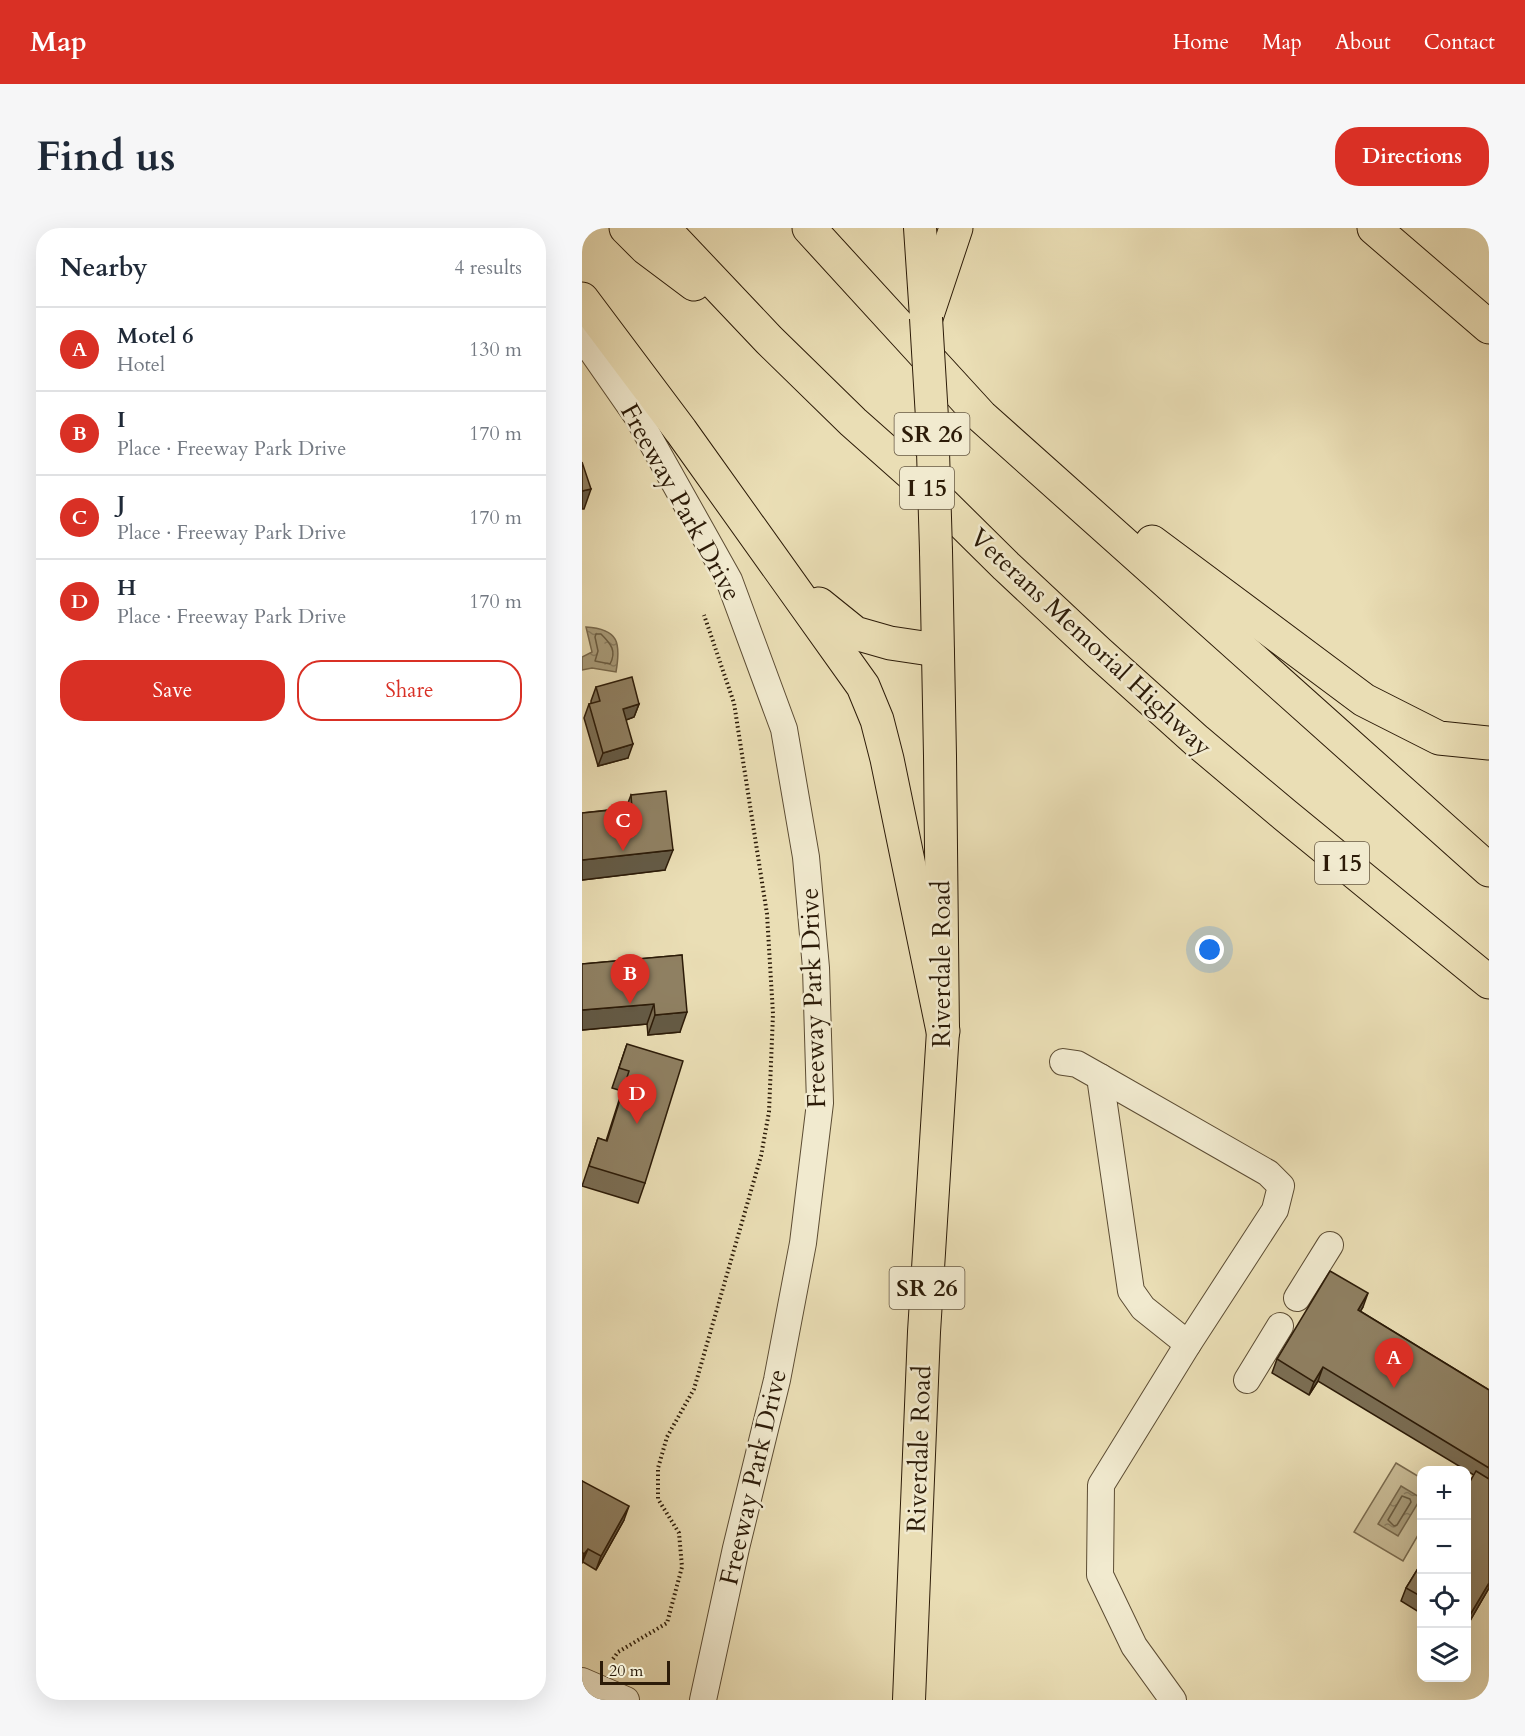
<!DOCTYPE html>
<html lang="en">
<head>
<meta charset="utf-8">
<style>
	:root { --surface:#fff; --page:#f6f6f7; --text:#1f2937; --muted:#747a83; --line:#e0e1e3; --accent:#d93025 }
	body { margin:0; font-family:Cardo,serif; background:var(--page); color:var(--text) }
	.controls { position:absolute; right:18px; bottom:18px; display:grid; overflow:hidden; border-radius:12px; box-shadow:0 6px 24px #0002 }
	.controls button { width:54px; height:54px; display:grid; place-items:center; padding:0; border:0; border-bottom:2px solid var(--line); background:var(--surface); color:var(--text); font:30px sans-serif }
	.scale { position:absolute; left:18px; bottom:15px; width:70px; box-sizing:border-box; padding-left:6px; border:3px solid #2c1b08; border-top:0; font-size:16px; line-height:21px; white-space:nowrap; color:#2c1b08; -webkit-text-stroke:4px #f1eacf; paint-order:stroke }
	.you { position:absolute; left:628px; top:722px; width:21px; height:21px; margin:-15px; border:4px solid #fff; border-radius:50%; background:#1a73e8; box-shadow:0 0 0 9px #1a73e833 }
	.badge { display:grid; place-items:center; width:39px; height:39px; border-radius:50%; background:var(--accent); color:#fff; font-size:20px; font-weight:700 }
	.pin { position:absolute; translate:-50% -50px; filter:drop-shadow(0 2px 3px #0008) }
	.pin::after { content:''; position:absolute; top:32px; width:21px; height:18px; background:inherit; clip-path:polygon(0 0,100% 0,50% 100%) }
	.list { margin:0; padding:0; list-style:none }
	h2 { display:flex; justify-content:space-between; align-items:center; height:78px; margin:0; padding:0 24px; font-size:26px }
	h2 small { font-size:20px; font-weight:400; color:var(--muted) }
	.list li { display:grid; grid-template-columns:39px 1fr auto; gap:18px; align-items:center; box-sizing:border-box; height:84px; padding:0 24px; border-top:2px solid var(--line) }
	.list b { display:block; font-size:22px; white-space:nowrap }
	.list p { margin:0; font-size:20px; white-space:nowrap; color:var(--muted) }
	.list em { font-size:20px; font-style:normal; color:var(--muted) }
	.actions { display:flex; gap:12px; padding:18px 24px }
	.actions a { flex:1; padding:14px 0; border:2px solid var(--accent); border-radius:24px; text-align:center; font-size:21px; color:var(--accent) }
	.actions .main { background:var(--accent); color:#fff }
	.icon { flex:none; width:33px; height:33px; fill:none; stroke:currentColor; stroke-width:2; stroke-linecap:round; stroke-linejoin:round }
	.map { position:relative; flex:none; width:907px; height:1472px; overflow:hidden; border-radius:24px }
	header { display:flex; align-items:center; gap:36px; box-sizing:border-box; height:84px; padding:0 30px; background:var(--accent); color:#fff }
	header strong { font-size:28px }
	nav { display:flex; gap:33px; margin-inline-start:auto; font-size:21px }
	.intro { display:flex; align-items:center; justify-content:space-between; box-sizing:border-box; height:144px; padding:0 36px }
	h1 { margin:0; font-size:42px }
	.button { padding:15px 27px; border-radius:24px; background:var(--accent); color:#fff; font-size:21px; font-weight:700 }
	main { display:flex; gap:36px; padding:0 36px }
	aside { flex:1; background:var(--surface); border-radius:24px; box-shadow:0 6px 24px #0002 }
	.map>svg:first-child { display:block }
</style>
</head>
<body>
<header>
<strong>Map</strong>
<nav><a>Home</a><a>Map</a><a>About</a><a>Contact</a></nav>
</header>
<div class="intro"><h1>Find us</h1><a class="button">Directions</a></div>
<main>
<aside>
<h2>Nearby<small>4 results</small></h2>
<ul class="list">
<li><span class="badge">A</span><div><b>Motel 6</b><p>Hotel</p></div><em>130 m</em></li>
<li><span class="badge">B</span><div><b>I</b><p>Place · Freeway Park Drive</p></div><em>170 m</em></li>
<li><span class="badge">C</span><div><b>J</b><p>Place · Freeway Park Drive</p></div><em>170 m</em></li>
<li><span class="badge">D</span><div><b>H</b><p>Place · Freeway Park Drive</p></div><em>170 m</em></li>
</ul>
<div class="actions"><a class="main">Save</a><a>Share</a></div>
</aside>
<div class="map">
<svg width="907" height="1472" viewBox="0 0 907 1472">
	<defs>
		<pattern id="water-ripples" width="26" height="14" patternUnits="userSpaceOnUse" patternTransform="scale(1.5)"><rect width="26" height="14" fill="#a99c7a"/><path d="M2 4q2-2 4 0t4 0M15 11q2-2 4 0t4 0" fill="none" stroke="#8a7e62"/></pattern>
	</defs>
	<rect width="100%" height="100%" fill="#eadeb5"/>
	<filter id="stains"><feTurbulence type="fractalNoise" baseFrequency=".00333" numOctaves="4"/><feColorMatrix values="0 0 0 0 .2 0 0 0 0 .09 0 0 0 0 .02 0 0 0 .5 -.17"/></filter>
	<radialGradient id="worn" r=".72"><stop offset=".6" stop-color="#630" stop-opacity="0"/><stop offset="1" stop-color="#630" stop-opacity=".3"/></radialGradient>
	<path fill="#cabd98" stroke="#7b6c50" stroke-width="1.5" d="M814 1235 839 1250V1302L821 1333 772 1304Z"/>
	<g fill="url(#water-ripples)" stroke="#77684c" stroke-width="1.5">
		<path d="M4 399C37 401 39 415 34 444L10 440 0 442V429L10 424Z"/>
		<path d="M819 1258 839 1270 816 1308 796 1296Z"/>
	</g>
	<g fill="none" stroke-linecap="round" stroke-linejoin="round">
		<g stroke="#6a5c41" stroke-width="1.5">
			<path d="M14 406H19C29 416 35 423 28 436L13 433 16 423 13 409Z"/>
			<path d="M820 1268 828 1271 829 1274 815 1297 812 1298 806 1292Z"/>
		</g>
		<g stroke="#5c4c33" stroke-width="28">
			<g id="minor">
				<path d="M0 109 55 188 147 352 202 501 224 629 234 740 238 875 221 1015 195 1152 154 1320 121 1472"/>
				<path d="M481 834 495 836 518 849 549 1063 561 1080 606 1116"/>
				<path d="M518 849 686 945 699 958 693 982 606 1116 519 1257 518 1347 552 1418 591 1472"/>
				<path d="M715 1070 748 1017"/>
				<path d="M665 1152 698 1098"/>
				<path d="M0 1453 44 1472"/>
			</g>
		</g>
		<g stroke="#2c1b08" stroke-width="34">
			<g id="major">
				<path d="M338 0 344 89"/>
				<path d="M327 1472 342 1104 361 803 358 528 354 323"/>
			</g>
		</g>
		<g stroke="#2c1b08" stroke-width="35">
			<g id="highway">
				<path d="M44 0 64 20 112 56"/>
				<path d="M81 0 187 112 271 194 342 257 424 338 516 424 615 513 703 587 907 754"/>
				<path d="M227 0 399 188 907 642"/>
				<path d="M792 0 907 99"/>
				<path d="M0 71 99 203 281 458 295 492 305 531 361 803"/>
				<path d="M344 90 374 0"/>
				<path d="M570 314 782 472 857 510 907 515"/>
				<path d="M237 376 273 405 308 415 355 422"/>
			</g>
		</g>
		<path stroke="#2c1b08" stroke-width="4" stroke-dasharray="1.5 3" stroke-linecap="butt" d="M31 1431 36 1424 85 1395 100 1339 97 1305 76 1271V1240L85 1209 112 1161 179 928 187 884 191 786 185 686 159 520 152 475 122 387"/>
		<use href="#minor" stroke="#f1eacf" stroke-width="26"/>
		<use href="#major" stroke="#eadeb5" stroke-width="32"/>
		<use href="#highway" stroke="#eadeb5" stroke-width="33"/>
		<g stroke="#2c1b08" stroke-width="34" stroke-linecap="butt">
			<path id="major-bridge" d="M344 90 350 190 354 323"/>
		</g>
		<use href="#major-bridge" stroke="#eadeb5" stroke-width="32"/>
	</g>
	<g fill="#7b6e54" stroke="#2c1b08" stroke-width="1.5">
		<path d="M14 459 57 476 52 489 44 492 46 530 16 538 2 490 7 476H9V473Z"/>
		<path d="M49 567 83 642 0 652V585L44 580Z"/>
		<path d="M100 727 98 804 66 807 65 796 0 802V736Z"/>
		<path d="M45 816 63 955 56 975 0 958 16 910 24 913 40 863 30 860Z"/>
		<path d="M781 1079 778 1083 907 1162V1360L885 1398V1259L892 1247 736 1153 727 1167 690 1145 695 1131Z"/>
		<path d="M0 1253 42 1292 14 1342 1 1334 0 1335Z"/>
		<path d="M840 1334V1386L819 1373 824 1360Z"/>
	</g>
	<g fill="#645a45" stroke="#2c1b08" stroke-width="1.5">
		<path d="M9 261 2 281H0V263Z"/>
		<path d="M57 476 52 489 36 495 41 481Z"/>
		<path d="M51 516 46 530 16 538 21 525Z"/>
		<path d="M91 622 83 642 0 652V632Z"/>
		<path d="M72 776 65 796 0 802V782Z"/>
		<path d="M105 784 98 804 66 807 73 787Z"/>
		<path d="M786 1065 781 1079 771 1096 776 1082Z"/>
		<path d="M741 1139 736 1153 727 1167 732 1154Z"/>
		<path d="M47 1278 42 1292 14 1342 19 1328Z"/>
		<path d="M6 1321 0 1335 2 1326Z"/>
		<path d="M907 1355V1360L885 1398V1392Z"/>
	</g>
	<g fill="#8f8062" stroke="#2c1b08" stroke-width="1.5">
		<path d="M0 234 9 261 0 263Z"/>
		<path d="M50 449 57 476 41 481 51 516 21 525 7 476 18 473 14 459Z"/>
		<path d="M84 563 91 622 0 632V585L50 580 49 567Z"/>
		<path d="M100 727 105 784 73 787 72 776 0 782V736Z"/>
		<path d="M45 816 101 833 63 955 7 938 16 910 25 913 47 843 37 840Z"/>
		<path d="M748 1043 786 1065 776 1082 907 1162V1240L741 1139 732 1154 695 1131Z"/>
		<path d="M894 1243 907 1251V1355L885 1392V1259Z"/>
		<path d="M0 1253 47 1278 19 1328 6 1321 2 1326 0 1324Z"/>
		<path d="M840 1334V1369L824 1360Z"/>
	</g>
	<g text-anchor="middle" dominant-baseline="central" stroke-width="5" stroke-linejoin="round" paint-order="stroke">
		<g fill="#f1eacf" stroke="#675944" stroke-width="1.5">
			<rect x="312.5" y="185" width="75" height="42" rx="4.5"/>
			<rect x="318" y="239" width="54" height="42" rx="4.5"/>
			<rect x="733" y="614" width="54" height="42" rx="4.5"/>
			<rect x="307.5" y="1039" width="75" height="42" rx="4.5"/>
		</g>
		<g font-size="24" font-weight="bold" fill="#2c1b08">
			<text x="350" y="206">SR 26</text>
			<text x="345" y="260">I 15</text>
			<text x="760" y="635">I 15</text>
			<text x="345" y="1060">SR 26</text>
		</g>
		<g font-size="26" fill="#2c1b08" stroke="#f1eacf">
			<text transform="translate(99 274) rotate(61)">Freeway Park Drive</text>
			<text transform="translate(509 414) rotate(43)">Veterans Memorial Highway</text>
			<text transform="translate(359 736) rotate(-90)">Riverdale Road</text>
			<text transform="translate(231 770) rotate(-92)">Freeway Park Drive</text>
			<text transform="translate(337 1221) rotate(-88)">Riverdale Road</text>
			<text transform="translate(171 1249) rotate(-77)">Freeway Park Drive</text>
		</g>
	</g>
	<rect width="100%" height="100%" filter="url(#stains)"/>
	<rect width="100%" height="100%" fill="url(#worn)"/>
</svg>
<div class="controls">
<button>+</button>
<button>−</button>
<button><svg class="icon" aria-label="locate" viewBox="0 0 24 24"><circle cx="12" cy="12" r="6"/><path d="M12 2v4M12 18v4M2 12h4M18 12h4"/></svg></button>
<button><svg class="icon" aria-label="layers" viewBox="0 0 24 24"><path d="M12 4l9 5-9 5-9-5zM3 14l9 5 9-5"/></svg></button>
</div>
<div class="scale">20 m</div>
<div class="you"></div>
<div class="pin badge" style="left:812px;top:1160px">A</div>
<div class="pin badge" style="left:48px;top:776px">B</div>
<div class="pin badge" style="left:41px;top:623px">C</div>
<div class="pin badge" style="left:55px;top:896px">D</div>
</div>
</main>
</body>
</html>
